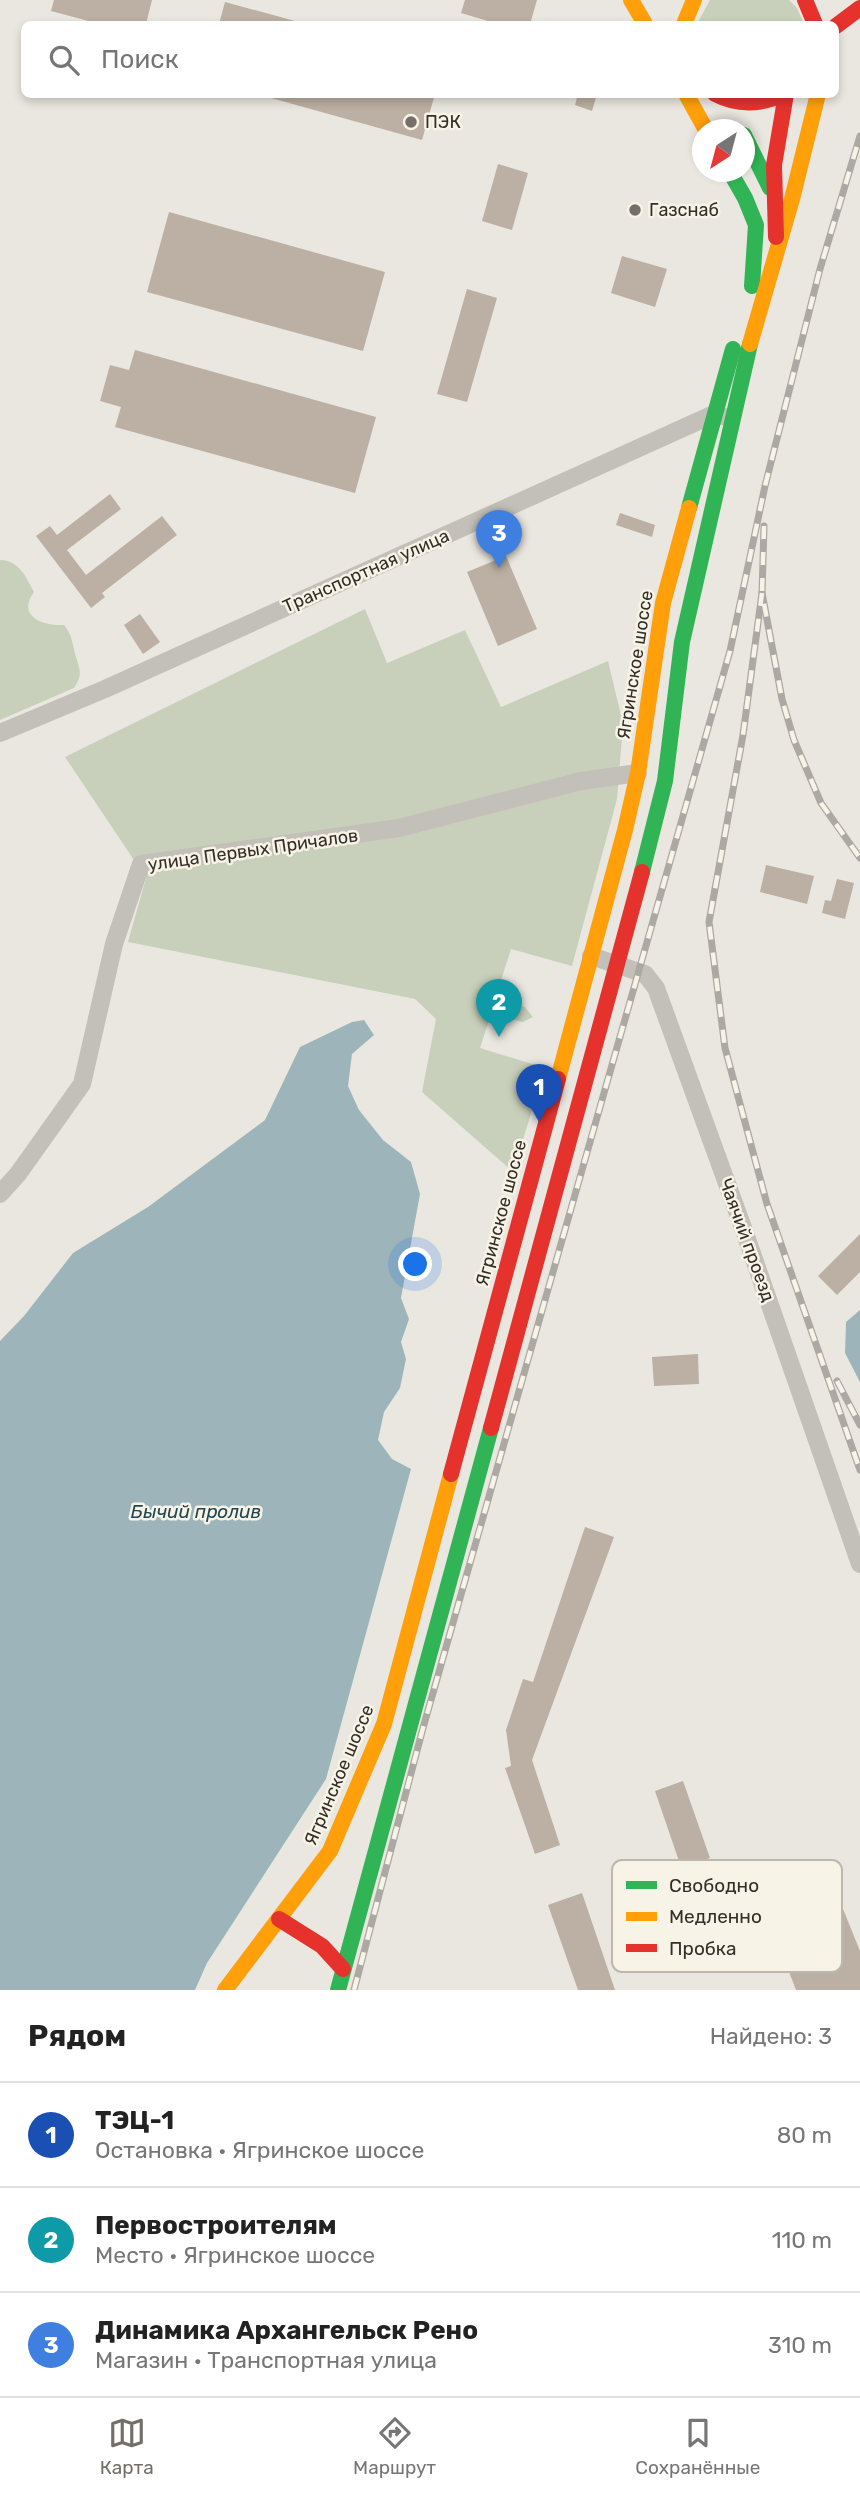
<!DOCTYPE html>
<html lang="ru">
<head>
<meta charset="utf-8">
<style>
	:root { --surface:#fff; --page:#f2f2f2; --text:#222; --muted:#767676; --line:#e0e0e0; --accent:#746f68 }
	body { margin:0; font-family:Rubik,sans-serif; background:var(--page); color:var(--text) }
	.compass { position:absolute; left:692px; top:119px; width:63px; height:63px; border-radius:50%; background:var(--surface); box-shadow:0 4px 10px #0003; rotate:216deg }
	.you { position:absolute; left:416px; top:1265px; width:24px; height:24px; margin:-18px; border:5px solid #fff; border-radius:50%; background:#1a73e8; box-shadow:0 0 0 10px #1a73e833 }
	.badge { display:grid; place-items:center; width:46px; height:46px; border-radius:50%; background:var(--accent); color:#fff; font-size:23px; font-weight:700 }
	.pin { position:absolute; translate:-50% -58px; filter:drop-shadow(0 2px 4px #0008) }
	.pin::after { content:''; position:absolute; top:37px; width:24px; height:21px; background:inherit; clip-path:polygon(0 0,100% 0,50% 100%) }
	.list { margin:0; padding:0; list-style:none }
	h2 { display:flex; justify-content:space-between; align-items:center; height:91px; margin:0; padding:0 28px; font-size:30px }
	h2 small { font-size:23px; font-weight:400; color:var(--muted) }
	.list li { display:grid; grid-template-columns:46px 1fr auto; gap:21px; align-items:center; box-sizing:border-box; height:105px; padding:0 28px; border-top:2px solid var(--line) }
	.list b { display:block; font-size:26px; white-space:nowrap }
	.list p { margin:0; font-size:23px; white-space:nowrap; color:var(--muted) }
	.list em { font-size:23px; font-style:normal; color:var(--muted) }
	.icon { flex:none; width:38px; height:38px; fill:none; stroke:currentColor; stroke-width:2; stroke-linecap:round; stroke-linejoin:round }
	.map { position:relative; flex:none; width:860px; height:1990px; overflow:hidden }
	.search { position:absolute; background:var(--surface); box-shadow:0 4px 10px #0003; left:21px; right:21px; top:21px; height:77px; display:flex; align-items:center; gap:18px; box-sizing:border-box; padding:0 24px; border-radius:10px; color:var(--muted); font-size:26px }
	.sheet { height:406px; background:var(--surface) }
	nav { display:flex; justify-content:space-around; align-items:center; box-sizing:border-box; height:98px; border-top:2px solid var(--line); background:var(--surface); font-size:19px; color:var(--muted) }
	nav a { display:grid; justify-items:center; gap:4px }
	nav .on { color:var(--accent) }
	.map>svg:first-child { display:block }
</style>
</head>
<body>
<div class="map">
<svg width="860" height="1990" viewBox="0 0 860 1990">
	<rect width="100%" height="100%" fill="#eae7e0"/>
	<g fill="#c8d0bb">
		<path d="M710 0H789L797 8 804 24H697Z"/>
		<path d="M0 560C19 560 26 577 34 592 16 617 44 626 64 625 73 636 72 644 76 657 80 671 83 674 74 688L0 720Z"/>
		<path d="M365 609 387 663 465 630 501 707 608 661 623 724 617 799 572 966 511 949 495 999 525 1007 533 1017 523 1022 491 1014 480 1048 545 1068 513 1172 422 1092 436 1019 415 999 128 942 146 878 65 757Z"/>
	</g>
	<g fill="#9db5ba">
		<path d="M364 1020 374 1035 352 1054 348 1086 359 1110 383 1140 411 1162 420 1194 401 1298 409 1319 401 1342 406 1359 400 1388 384 1412 378 1440 392 1459 411 1469 326 1779 207 1963 195 1990H0V1341L24 1316 73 1253 148 1207 265 1120 300 1047 352 1022Z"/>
		<path d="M860 1310V1382L845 1353 846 1322Z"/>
	</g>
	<g fill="#bcafa3">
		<path d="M54 0H152L146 24 134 21 133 24H100L51 11Z"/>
		<path d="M465 0H537L530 24H498L461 13Z"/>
		<path d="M225 2 295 21V24H219Z"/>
		<path d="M272 94H435L422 140 271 98Z"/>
		<path d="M578 94H597L592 111 575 105Z"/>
		<path d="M498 164 528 173 512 230 482 221Z"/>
		<path d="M169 212 385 272 363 351 147 292Z"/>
		<path d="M622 256 667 269 655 307 611 293Z"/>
		<path d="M467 289 497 298 467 402 437 394Z"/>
		<path d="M135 350 376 417 355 493 115 427 121 407 100 401 110 365 129 370Z"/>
		<path d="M110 494 121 509 67 550 86 575 162 516 177 535 102 593 105 597 91 608 36 536 50 526 57 535Z"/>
		<path d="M620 513 655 525 652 537 616 525Z"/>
		<path d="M506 556 537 629 498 646 467 572Z"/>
		<path d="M140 614 160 642 143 654 124 625Z"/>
		<path d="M766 865 814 876 807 904 760 892Z"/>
		<path d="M837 879 854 883 845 919 822 913 825 900 831 901Z"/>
		<path d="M860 1234V1272L837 1295 818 1276Z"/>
		<path d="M698 1354 699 1384 654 1386 652 1357Z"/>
		<path d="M585 1527 614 1537 532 1760 560 1845 535 1854 505 1768 511 1766 506 1730 523 1679 533 1682Z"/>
		<path d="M683 1781 710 1858 681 1867 655 1791Z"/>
		<path d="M582 1893 615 1990H578L548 1905Z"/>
		<path d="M841 1904 860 1951V1990H796L773 1930Z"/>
	</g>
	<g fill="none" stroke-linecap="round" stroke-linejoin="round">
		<g stroke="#c3bfb9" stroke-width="18">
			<path d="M0 733 105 689 714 414 722 416"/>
			<path d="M591 956 645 974 656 988 746 1236 860 1564"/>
			<path d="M0 1194 18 1174 82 1084 114 944 141 864 399 828 581 781 638 773"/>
		</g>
		<g stroke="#30b455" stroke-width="16">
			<path d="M744 135 770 188"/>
			<path d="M730 172 745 198 756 225 752 286"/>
			<path d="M689 508 733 349"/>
			<path d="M642 872 665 781 682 642 750 344"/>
			<path d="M338 1990 491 1428"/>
		</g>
		<g stroke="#ff9f0a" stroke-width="16">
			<path d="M631 0 645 24"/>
			<path d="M684 24 694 0"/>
			<path d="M686 94 706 130"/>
			<path d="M750 344 792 199 818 94"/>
			<path d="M558 1079 625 830 638 773 663 603 689 508"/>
			<path d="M225 1990 330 1851 384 1724 451 1474"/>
		</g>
		<g stroke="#e5322d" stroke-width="16">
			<path d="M805 0 815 24"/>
			<path d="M836 26 860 8"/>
			<path d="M715 94C738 106 760 105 784 94"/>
			<path d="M776 237 774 165 786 94"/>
			<path d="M491 1428 642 872"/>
			<path d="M451 1474 558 1079"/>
			<path d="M279 1919 322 1946 343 1969"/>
		</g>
		<g stroke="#aca8a3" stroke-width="7">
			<g id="rail">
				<path d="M764 526 762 593 782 699 794 740 821 803 860 858"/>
				<path d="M762 593 743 735 709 922 725 1048 767 1204 860 1470"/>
				<path d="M837 1381 860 1425"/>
				<path d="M354 1990 423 1728 730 651 765 486 820 269 860 136"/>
			</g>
		</g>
		<use href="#rail" stroke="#f7f3e7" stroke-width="4.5" stroke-dasharray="13" stroke-linecap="butt"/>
	</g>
	<g fill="#746f68" stroke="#f7f3e7" stroke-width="2.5">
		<circle cx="411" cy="122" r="7"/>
		<circle cx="635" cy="210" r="7"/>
	</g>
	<g text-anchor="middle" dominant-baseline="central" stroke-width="5" stroke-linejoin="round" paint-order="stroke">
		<g font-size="18" fill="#342e28" stroke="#f7f3e7" text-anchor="start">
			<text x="425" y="122">ПЭК</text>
			<text x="649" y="210">Газснаб</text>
		</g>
		<g font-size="18" fill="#342e28" stroke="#f7f3e7">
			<text transform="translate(366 571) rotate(-24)">Транспортная улица</text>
			<text transform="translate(635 665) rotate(-81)">Ягринское шоссе</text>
			<text transform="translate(253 850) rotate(-8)">улица Первых Причалов</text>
			<text transform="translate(501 1213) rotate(-75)">Ягринское шоссе</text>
			<text transform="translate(747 1240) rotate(70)">Чаячий проезд</text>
			<text transform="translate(339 1775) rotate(-67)">Ягринское шоссе</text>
		</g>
		<g font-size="19" font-style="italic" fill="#214652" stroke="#f7f3e7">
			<text x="196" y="1511">Бычий пролив</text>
		</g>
	</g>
	<rect x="612" y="1860" width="230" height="112" rx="10" fill="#f7f3e7" stroke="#bcb8ae" stroke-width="2"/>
	<rect x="626" y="1881" width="31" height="8" fill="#30b455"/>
	<rect x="626" y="1912" width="31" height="9" fill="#ff9f0a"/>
	<rect x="626" y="1944" width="31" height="8" fill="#e5322d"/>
	<g font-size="19" fill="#342e28">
		<text x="669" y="1892">Свободно</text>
		<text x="669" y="1923">Медленно</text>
		<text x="669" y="1955">Пробка</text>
	</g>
</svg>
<svg class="compass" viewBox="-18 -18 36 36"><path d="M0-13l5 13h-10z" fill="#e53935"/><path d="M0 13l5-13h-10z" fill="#767676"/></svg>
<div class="you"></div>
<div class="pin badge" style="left:539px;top:1122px;background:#1a4fb4">1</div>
<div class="pin badge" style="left:499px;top:1037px;background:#0f9aa8">2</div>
<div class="pin badge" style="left:499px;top:568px;background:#3f7fe0">3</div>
<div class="search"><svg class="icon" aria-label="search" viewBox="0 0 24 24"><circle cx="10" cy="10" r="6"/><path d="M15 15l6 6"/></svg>Поиск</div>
</div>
<section class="sheet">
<h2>Рядом<small>Найдено: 3</small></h2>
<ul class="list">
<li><span class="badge" style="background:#1a4fb4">1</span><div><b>ТЭЦ-1</b><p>Остановка · Ягринское шоссе</p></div><em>80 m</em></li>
<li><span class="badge" style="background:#0f9aa8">2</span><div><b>Первостроителям</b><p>Место · Ягринское шоссе</p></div><em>110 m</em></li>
<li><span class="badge" style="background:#3f7fe0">3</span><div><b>Динамика Архангельск Рено</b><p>Магазин · Транспортная улица</p></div><em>310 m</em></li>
</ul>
</section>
<nav>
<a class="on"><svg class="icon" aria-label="map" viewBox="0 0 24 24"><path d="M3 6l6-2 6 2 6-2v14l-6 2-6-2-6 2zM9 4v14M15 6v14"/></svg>Карта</a>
<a><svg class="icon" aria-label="directions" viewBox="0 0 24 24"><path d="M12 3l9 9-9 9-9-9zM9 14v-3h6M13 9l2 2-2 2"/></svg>Маршрут</a>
<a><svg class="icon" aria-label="saved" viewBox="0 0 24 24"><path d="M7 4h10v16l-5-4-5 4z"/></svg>Сохранённые</a>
</nav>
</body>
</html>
